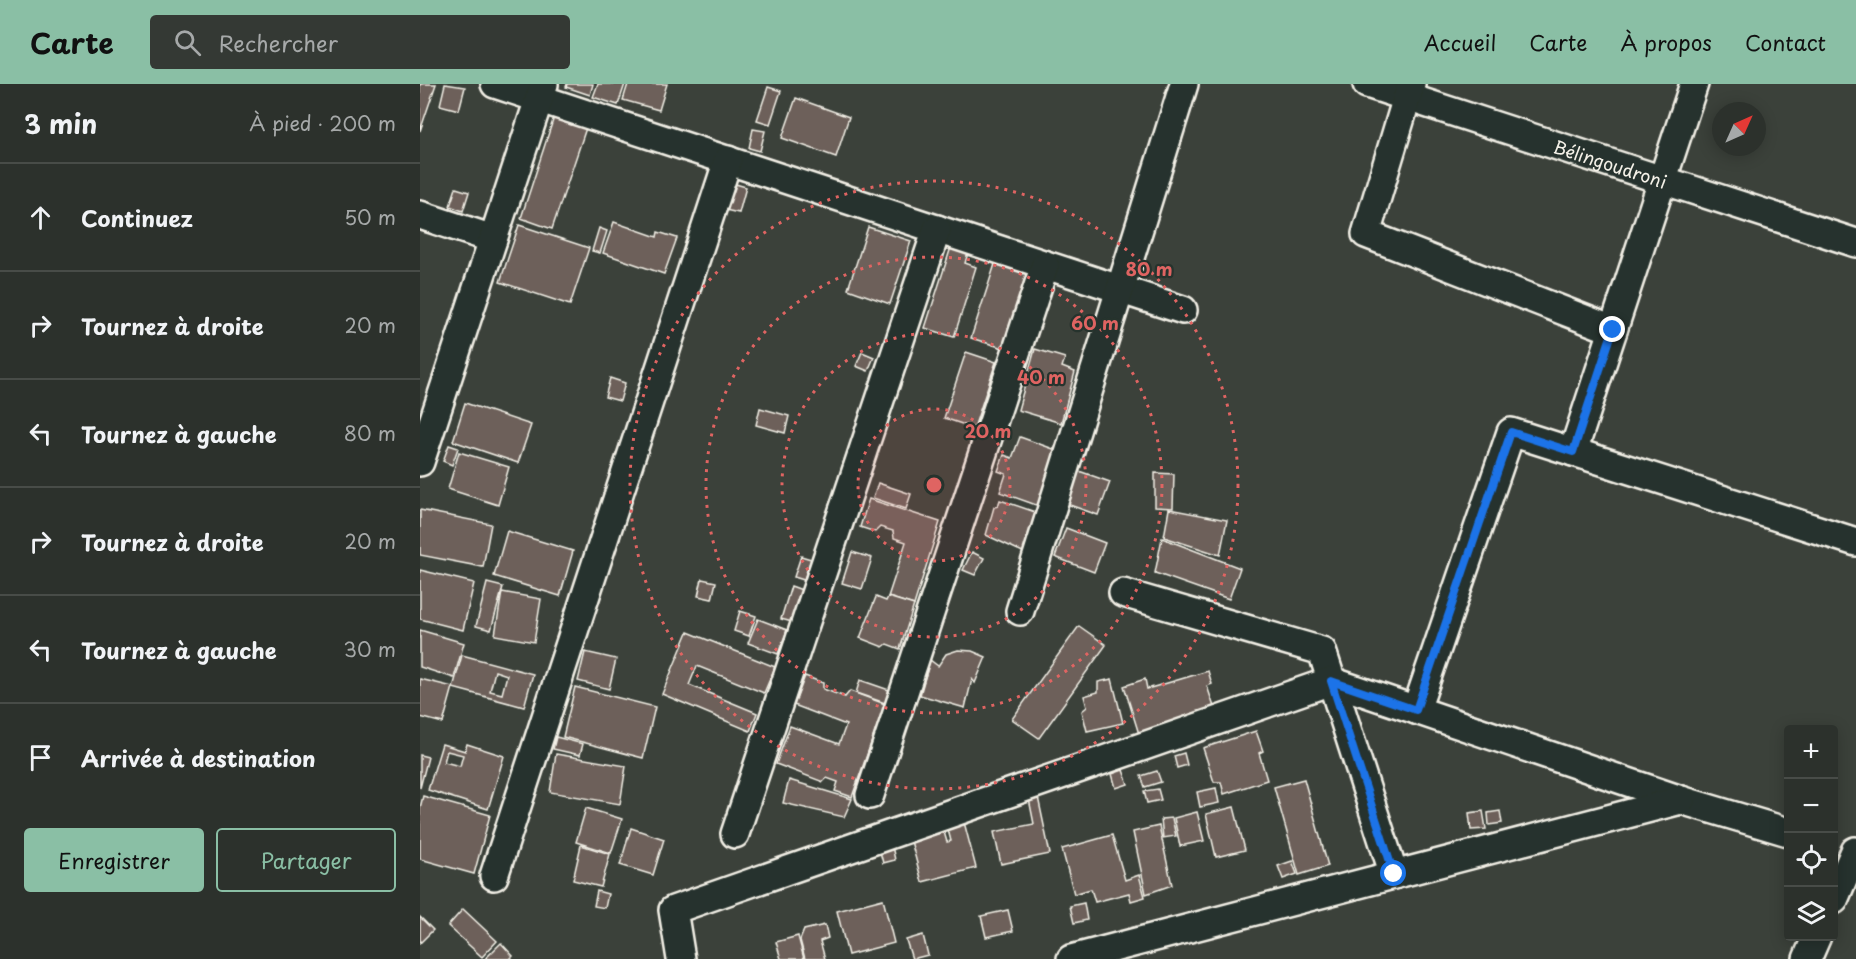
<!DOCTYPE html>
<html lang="fr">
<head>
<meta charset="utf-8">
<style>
	:root { --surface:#2c312c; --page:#343934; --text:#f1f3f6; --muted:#a6a9a9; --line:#484c48; --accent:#8abfa5 }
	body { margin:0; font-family:"Playpen Sans",sans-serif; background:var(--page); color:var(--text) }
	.controls { position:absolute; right:18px; bottom:18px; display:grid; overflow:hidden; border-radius:6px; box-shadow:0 3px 15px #0003 }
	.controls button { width:54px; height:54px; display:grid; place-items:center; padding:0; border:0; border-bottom:2px solid var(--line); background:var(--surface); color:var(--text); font:30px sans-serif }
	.compass { position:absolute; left:1292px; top:18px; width:54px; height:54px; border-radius:50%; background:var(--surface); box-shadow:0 3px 15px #0003; rotate:45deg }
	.stop { position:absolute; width:18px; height:18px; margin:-14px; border:4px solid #1a73e8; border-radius:50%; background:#fff }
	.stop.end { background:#1a73e8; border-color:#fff; box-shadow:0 2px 6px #0008 }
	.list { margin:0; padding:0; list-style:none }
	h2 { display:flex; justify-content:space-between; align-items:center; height:78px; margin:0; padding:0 24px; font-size:26px }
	h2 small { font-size:20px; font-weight:400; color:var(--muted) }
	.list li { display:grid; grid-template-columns:39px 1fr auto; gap:18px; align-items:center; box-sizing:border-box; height:108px; padding:0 24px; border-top:2px solid var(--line) }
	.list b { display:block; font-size:22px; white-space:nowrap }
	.list em { font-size:20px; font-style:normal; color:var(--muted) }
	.actions { display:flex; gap:12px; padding:18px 24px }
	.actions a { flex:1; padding:14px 0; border:2px solid var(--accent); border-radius:6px; text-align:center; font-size:21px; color:var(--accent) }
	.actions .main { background:var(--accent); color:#111 }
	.icon { flex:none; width:33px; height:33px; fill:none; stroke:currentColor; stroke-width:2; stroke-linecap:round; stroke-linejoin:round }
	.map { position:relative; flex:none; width:1436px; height:875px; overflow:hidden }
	header { display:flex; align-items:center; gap:36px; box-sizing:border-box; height:84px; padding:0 30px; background:var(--accent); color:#111 }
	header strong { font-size:28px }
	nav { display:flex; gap:33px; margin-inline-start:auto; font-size:21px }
	.search { width:420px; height:54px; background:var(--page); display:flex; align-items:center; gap:15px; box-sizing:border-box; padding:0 21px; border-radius:6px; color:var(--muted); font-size:22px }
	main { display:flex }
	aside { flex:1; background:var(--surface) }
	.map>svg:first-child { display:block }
</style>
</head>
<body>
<header>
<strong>Carte</strong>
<div class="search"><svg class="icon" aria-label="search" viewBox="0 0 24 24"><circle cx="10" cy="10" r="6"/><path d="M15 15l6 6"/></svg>Rechercher</div>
<nav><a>Accueil</a><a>Carte</a><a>À propos</a><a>Contact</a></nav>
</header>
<main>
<aside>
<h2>3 min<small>À pied · 200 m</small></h2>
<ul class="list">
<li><svg class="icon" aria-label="ahead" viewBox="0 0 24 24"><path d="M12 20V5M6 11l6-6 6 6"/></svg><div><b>Continuez</b></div><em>50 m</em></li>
<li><svg class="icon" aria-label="right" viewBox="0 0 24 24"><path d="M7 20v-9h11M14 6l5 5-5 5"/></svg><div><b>Tournez à droite</b></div><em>20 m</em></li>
<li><svg class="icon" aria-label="left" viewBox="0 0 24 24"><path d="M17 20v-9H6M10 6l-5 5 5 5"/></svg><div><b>Tournez à gauche</b></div><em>80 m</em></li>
<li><svg class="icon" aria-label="right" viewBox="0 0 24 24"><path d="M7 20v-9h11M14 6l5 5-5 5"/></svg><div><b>Tournez à droite</b></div><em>20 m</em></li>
<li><svg class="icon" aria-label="left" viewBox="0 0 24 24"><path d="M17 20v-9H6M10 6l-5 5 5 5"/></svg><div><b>Tournez à gauche</b></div><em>30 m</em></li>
<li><svg class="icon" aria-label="arrive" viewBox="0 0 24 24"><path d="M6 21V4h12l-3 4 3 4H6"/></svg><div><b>Arrivée à destination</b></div></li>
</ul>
<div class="actions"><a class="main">Enregistrer</a><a>Partager</a></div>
</aside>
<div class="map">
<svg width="1436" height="875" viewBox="0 0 1436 875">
	<rect width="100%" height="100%" fill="#3b413a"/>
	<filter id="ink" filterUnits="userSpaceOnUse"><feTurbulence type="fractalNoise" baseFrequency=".0167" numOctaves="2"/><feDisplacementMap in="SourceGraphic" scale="12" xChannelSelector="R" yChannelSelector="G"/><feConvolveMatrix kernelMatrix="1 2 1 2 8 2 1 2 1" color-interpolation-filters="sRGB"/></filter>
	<g filter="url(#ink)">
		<g fill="#6d615a" stroke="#f4f1e8" stroke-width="1.5" fill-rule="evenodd">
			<path d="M0 0H16L0 47Z"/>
			<path d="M25 0 45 3 39 26 20 21Z"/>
			<path d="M147 0H173L170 11 146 3Z"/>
			<path d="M178 0H205L198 21 173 13Z"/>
			<path d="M208 0H247L239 26 203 16Z"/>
			<path d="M348 3 361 7 350 40 337 36Z"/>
			<path d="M376 14 429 33 416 73 362 54Z"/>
			<path d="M135 30 167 41 132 145 101 134Z"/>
			<path d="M333 45 345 47 340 67 329 64Z"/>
			<path d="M312 99 326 103 319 129 305 126Z"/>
			<path d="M36 104 49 108 43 127 30 122Z"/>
			<path d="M194 138 237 153 238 148 257 154 244 190 183 169Z"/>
			<path d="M99 141 169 164 150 221 80 198Z"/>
			<path d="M448 143 491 157 470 220 428 205Z"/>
			<path d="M179 144 187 147 180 169 172 167Z"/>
			<path d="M531 163 548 169 545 179 556 183 534 253 505 244Z"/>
			<path d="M576 177 608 187 583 264 551 254Z"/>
			<path d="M615 265 645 274 642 283 655 288 641 339 598 326Z"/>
			<path d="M442 268 454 273 448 287 436 282Z"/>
			<path d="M546 268 576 278 554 344 524 334Z"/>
			<path d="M190 294 205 299 200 317 185 313Z"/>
			<path d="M45 319 111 341 98 379 33 357Z"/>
			<path d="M340 324 369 332 365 349 336 341Z"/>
			<path d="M600 353 639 367 619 422 580 408 586 390 578 387 584 371 592 374Z"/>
			<path d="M29 361 38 364 32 381 23 377Z"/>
			<path d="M39 368 89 383 78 421 28 405Z"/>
			<path d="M656 386 690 398 678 431 644 419Z"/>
			<path d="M735 389 754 390 753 424 735 423Z"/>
			<path d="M458 399 491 410 486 425 453 414Z"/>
			<path d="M449 415 520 438 494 521 468 513 486 458 474 454 473 447 460 443 455 448 440 443Z"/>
			<path d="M580 416 621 430 607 470 566 451 574 423 578 422Z"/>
			<path d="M749 425 807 436 800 471 744 453Z"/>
			<path d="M0 426 71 440 63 483 0 471Z"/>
			<path d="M646 444 685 459 674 488 635 473Z"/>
			<path d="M87 447 153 467 140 512 74 492Z"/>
			<path d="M742 454 820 484 809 515 735 489Z"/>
			<path d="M432 468 452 474 442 505 422 499Z"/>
			<path d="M552 468 564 474 555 491 543 486Z"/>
			<path d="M381 472 391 475 384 496 374 493Z"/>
			<path d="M0 486 54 499 43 546 0 535Z"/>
			<path d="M282 495 296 498 292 515 278 512Z"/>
			<path d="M67 499 83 503 71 546 56 542Z"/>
			<path d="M371 502 382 506 372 538 361 535Z"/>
			<path d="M82 508 121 515 114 558 75 551Z"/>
			<path d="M456 513 466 517 468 513 494 521 480 565 467 560 463 563 440 554Z"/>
			<path d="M320 527 336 532 329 552 314 547Z"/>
			<path d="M338 535 367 546 358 570 328 559Z"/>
			<path d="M659 542 686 561 619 654 592 635Z"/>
			<path d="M0 546 44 559 34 594 0 583Z"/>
			<path d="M268 548 355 583 344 609 277 582 269 601 337 629 330 647 242 610Z"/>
			<path d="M538 566 552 567 566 573 555 599 552 595 545 624 500 611 510 576 518 582 526 570Z"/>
			<path d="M165 568 196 575 189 605 158 597Z"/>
			<path d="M42 571 113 590 104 623 33 604ZM75 587 87 591 82 610 70 607Z"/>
			<path d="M788 587 792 600 787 602 795 626 719 650 704 602 725 595 727 605Z"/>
			<path d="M385 592 403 599V605L425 613 430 607 465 620 432 713 415 707 418 698 407 694 403 698 356 680 370 642 419 660 426 641 374 621Z"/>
			<path d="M0 595 33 603 23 639 0 633Z"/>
			<path d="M692 595 703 639 667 647 662 627 667 623 664 612 678 608V598Z"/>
			<path d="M440 596 469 606 465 619 436 609Z"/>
			<path d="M155 603 235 623 223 674 143 653Z"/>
			<path d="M836 647 843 667 839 669 847 696 804 710 801 698H794L783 664Z"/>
			<path d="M136 653 163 660 160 671 133 665Z"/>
			<path d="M22 660 45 667 47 660 84 672 68 725 8 706ZM27 667 43 671 40 682 24 678Z"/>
			<path d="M764 669 767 681 757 684 754 672Z"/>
			<path d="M136 670 206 682 200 720 130 708Z"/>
			<path d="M0 671 8 673 0 704Z"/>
			<path d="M703 686 708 700 696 704 692 690Z"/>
			<path d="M737 687 741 698 725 703 721 692Z"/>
			<path d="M884 695 908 782 879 791 854 703Z"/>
			<path d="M369 696 432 715 424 733 363 719Z"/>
			<path d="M796 704 799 719 780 723 777 708Z"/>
			<path d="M738 705 741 716 727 719 724 707Z"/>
			<path d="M3 712 70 731 54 790 0 775V724Z"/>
			<path d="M618 713 630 770 581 780 574 748 614 740 609 715Z"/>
			<path d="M814 723 825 766 796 773 786 730Z"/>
			<path d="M166 724 202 735 191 769 156 758Z"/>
			<path d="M1063 727 1066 745 1051 746 1049 729Z"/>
			<path d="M1080 727 1082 739 1069 741 1068 729Z"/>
			<path d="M777 728 784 757 760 762 754 734Z"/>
			<path d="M752 734 756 752 743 754 741 735Z"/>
			<path d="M544 738 556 784 502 798 491 757 524 748 527 758 531 757 527 742Z"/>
			<path d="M739 742 752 801 726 810 713 748Z"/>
			<path d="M211 744 244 755 233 791 200 781Z"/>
			<path d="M692 751 705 796 719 791 725 813 711 817 709 809 675 818 671 805 654 810 642 765Z"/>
			<path d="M161 761 190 770 181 803 153 796Z"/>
			<path d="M472 762 475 776 463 779 459 764Z"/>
			<path d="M872 777 877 790 863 795 858 782Z"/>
			<path d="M177 807 188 810 185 824 174 822Z"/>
			<path d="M463 815 474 859 428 871 417 827Z"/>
			<path d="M664 819 667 836 654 839 650 822Z"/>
			<path d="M43 825 77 857 62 873 28 842Z"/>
			<path d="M588 826 593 847 566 853 561 832Z"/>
			<path d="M0 833 13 846 0 859Z"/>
			<path d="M405 841 408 854 400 857 405 875H385L380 856 384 846Z"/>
			<path d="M503 851 508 871 492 875 486 856Z"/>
			<path d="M378 852 384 875H361L356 858Z"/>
			<path d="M81 859 93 872 90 875H65Z"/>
		</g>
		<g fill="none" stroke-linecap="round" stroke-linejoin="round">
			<g stroke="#f4f1e8" stroke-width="32">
				<g id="minor">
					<path d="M75 0 763 226"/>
					<path id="s1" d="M947 0 1436 159"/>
					<path d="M991 0 946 150 1193 246"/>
					<path d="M0 131 73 155"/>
					<path d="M1153 368 1274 0"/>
					<path d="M0 378 124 0"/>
					<path d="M703 509 902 567 974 791"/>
					<path d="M600 527 764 0"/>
					<path d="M996 626 1091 348 1436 458"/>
					<path d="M450 711 625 181"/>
					<path d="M315 750 517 145"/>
					<path d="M74 792 308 76"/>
					<path d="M1414 816 1435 767"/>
					<path d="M261 875 253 826 911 597 1261 716 1368 748"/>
					<path d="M651 875 1261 716"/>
					<path d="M1387 875 1397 852"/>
				</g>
			</g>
			<use href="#minor" stroke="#26332d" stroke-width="27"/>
		</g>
	</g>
	<g fill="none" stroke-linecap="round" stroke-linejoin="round" filter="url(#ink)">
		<path stroke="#1a73e8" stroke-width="8" d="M974 790 911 597 996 626 1091 348 1153 368 1193 246"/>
	</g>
	<circle cx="514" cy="401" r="76" fill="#df6462" fill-opacity=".12"/>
	<g fill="none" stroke="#df6462" stroke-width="3" stroke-dasharray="3 6">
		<circle cx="514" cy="401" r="76"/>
		<circle cx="514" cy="401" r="152"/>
		<circle cx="514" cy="401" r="228"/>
		<circle cx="514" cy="401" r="304"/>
	</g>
	<g text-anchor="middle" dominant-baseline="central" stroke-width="4.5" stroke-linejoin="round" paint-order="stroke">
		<g font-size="18" fill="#f4f1e8" stroke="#26332d">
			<text stroke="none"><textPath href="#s1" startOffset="256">Bélingoudroni</textPath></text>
		</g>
	</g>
	<circle cx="514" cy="401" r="9" fill="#df6462" stroke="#26332d" stroke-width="3"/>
	<g font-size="18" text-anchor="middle" font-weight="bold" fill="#df6462" stroke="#26332d" stroke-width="4.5" stroke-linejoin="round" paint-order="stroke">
		<text x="729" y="192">80 m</text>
		<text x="675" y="246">60 m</text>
		<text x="621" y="300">40 m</text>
		<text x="568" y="354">20 m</text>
	</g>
</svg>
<div class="controls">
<button>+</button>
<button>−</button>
<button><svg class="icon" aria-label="locate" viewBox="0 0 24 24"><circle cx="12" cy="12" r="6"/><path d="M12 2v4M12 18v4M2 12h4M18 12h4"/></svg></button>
<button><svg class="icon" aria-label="layers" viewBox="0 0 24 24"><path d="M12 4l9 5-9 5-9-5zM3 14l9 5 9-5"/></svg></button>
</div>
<svg class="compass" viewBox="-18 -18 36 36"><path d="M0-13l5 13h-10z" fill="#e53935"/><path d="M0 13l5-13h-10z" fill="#a6a9a9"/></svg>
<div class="stop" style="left:974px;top:790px"></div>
<div class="stop end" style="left:1193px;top:246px"></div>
</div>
</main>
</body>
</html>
